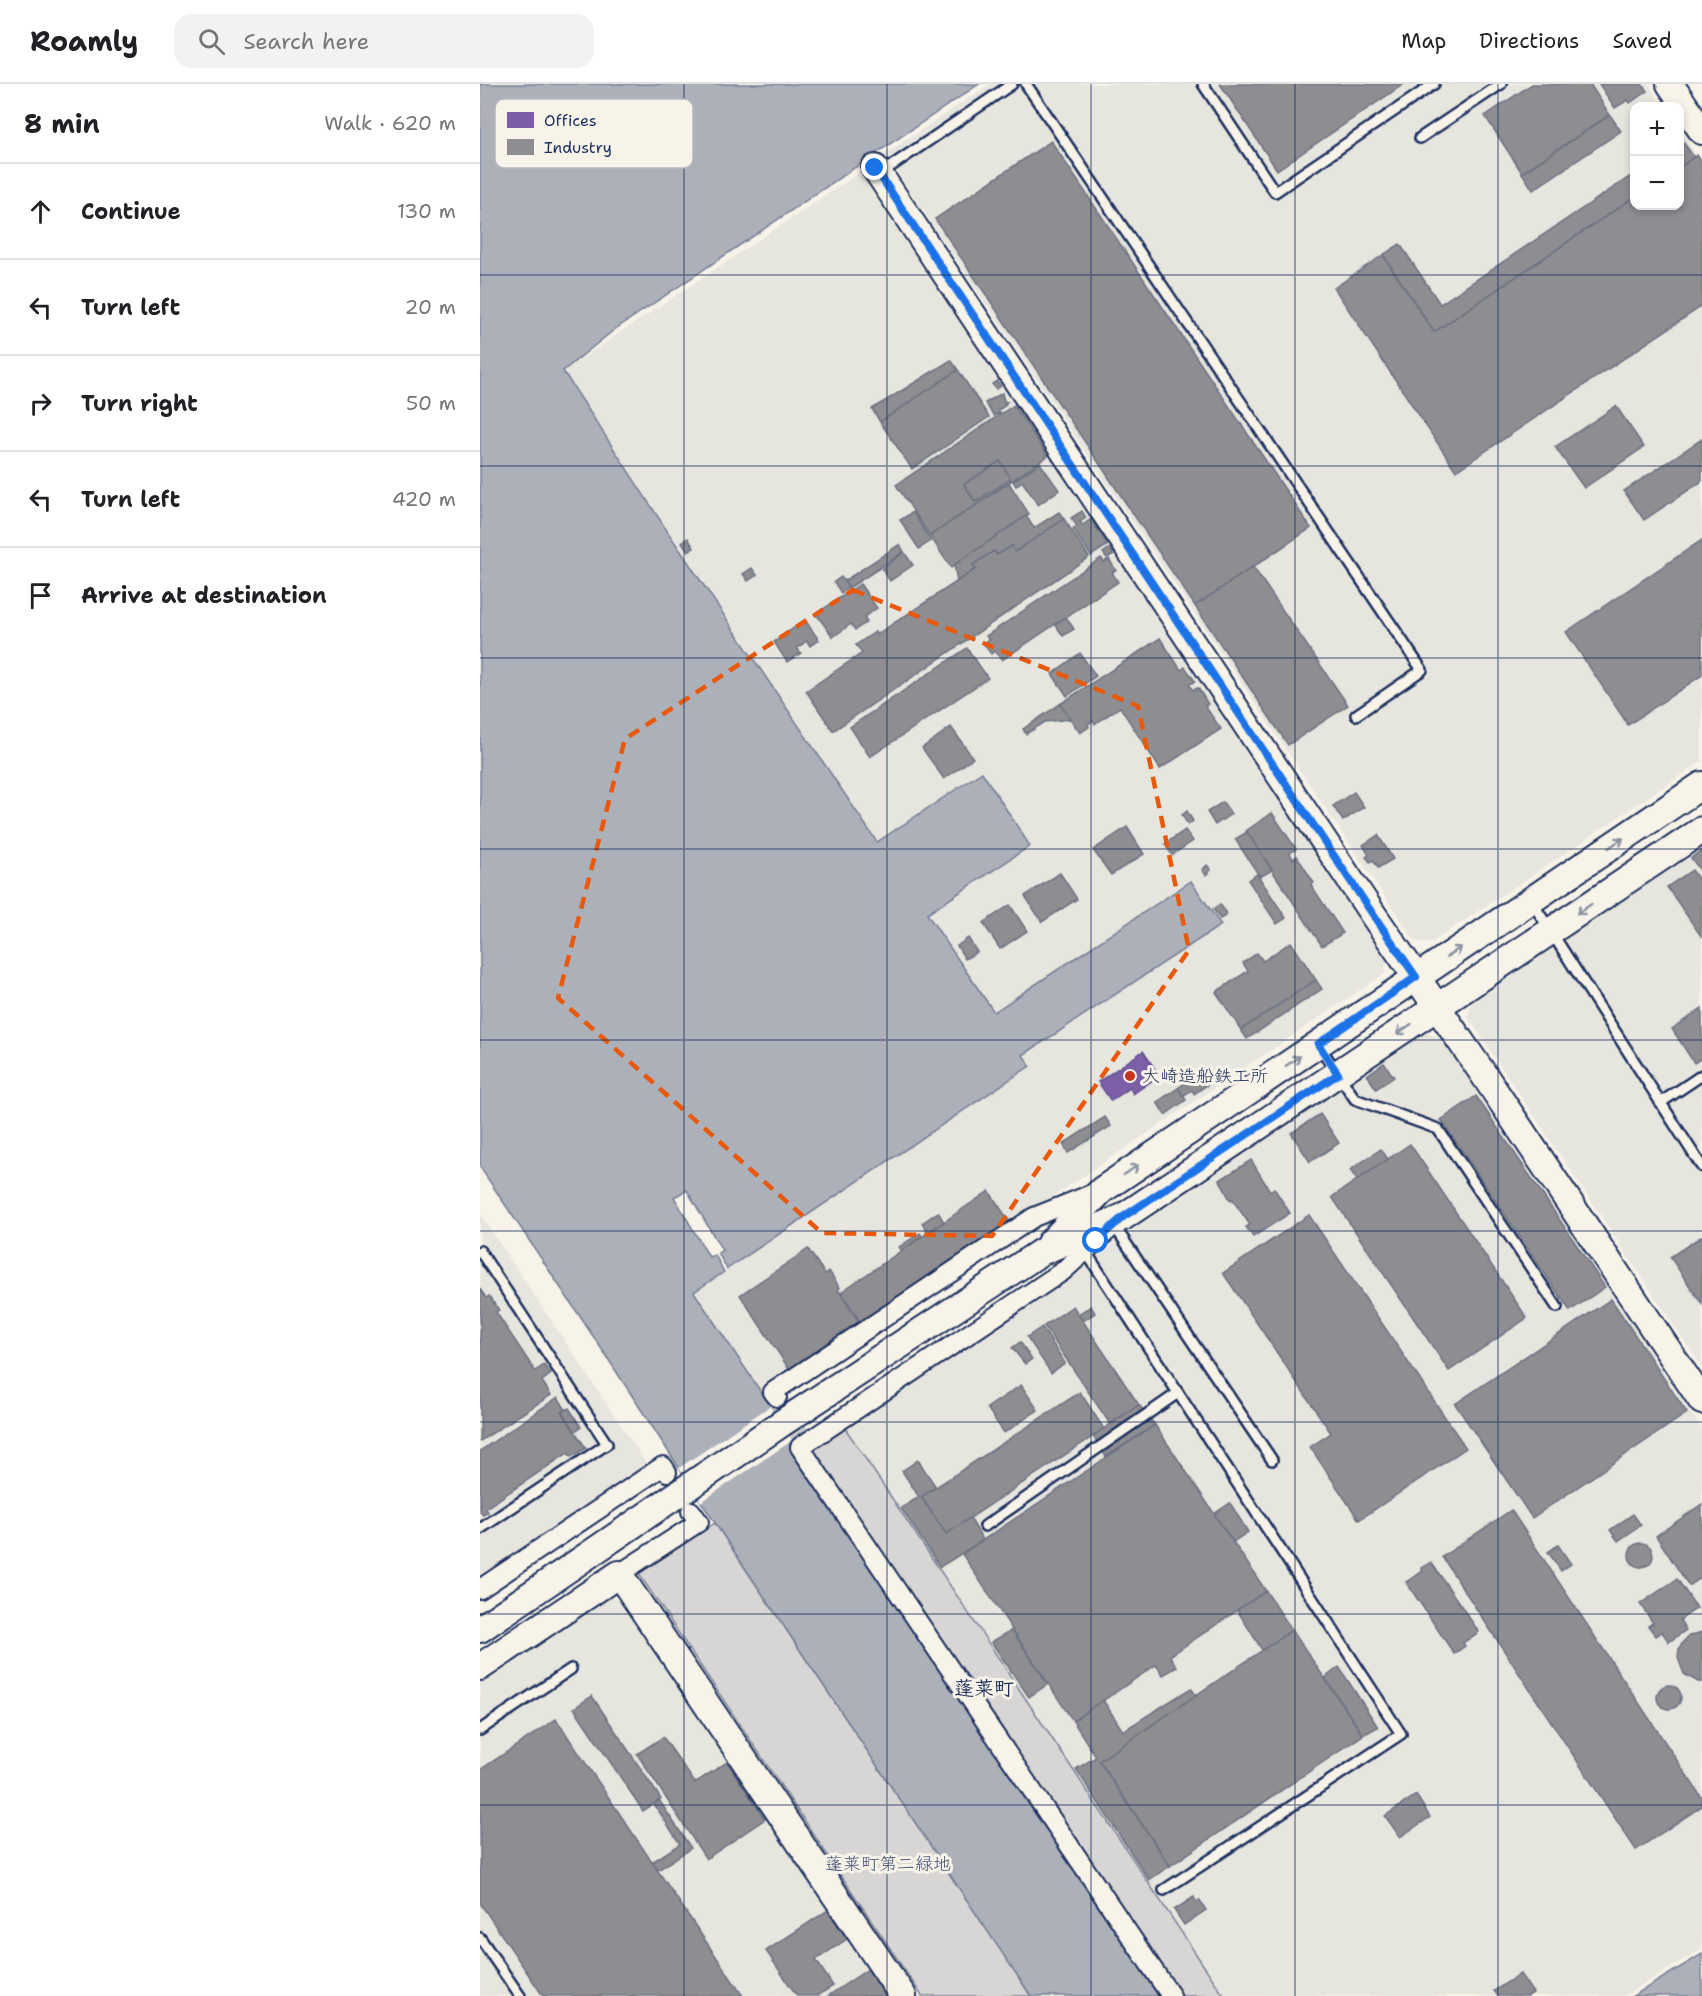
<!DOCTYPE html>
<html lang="en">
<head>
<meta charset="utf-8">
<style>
	:root { --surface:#fff; --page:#f2f2f2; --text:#202124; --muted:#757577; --line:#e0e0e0 }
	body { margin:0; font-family:"Shantell Sans","Klee One",sans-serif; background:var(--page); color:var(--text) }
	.controls { position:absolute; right:18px; top:18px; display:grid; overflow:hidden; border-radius:12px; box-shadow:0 3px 9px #0003 }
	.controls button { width:54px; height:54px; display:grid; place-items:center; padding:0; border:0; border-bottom:2px solid var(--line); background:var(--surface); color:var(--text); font:30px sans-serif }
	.stop { position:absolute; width:18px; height:18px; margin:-14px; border:4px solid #1a73e8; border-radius:50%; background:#fff }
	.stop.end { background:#1a73e8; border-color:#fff; box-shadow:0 2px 6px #0008 }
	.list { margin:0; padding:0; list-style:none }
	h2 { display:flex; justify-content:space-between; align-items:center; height:78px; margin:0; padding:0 24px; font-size:26px }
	h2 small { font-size:20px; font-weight:400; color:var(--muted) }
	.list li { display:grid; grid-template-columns:39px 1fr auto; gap:18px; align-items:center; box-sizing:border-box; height:96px; padding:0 24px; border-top:2px solid var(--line) }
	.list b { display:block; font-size:22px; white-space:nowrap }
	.list em { font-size:20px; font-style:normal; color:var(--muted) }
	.icon { flex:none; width:33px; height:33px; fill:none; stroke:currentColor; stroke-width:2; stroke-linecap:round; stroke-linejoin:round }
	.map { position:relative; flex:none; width:1222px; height:1912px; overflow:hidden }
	header { display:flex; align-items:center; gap:36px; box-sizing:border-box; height:84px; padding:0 30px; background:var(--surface); border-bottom:2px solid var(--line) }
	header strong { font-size:28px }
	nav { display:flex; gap:33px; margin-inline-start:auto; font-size:21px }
	.search { width:420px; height:54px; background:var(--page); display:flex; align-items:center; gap:15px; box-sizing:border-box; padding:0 21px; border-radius:18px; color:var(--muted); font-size:22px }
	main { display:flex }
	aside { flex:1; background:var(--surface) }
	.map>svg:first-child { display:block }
</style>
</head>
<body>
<header>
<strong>Roamly</strong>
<div class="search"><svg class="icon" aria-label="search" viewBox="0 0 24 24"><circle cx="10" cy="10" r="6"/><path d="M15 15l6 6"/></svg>Search here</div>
<nav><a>Map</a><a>Directions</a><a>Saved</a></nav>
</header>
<main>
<aside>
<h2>8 min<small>Walk · 620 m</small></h2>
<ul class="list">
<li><svg class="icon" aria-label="ahead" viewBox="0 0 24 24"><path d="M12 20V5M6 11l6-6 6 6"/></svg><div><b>Continue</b></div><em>130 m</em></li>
<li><svg class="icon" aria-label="left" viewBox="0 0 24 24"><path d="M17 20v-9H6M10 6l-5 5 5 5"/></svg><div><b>Turn left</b></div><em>20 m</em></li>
<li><svg class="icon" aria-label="right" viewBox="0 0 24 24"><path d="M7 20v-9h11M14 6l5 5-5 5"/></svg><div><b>Turn right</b></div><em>50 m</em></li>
<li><svg class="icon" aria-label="left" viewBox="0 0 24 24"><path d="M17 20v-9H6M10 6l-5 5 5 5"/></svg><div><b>Turn left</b></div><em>420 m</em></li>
<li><svg class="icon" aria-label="arrive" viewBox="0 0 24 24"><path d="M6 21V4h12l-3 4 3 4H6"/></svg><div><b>Arrive at destination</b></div></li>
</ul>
</aside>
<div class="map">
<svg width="1222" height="1912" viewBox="0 0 1222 1912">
	<rect width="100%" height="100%" fill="#f7f3e8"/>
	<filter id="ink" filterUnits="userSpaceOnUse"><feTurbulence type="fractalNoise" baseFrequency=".0167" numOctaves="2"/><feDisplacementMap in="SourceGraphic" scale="12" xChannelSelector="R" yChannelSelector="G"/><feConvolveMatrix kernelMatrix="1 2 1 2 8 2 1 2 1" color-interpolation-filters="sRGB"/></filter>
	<g filter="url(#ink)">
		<g fill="#e6e5de">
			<path d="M510 0H1168L1183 22H1154V122H1200V47L1222 80V677L951 859 935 857 405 70Z"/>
			<path d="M379 89 907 875 904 890 281 1309 214 1208 550 981 397 758 83 287Z"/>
			<path d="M1222 763V1283L988 933 991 919Z"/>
			<path d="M945 949 960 953 1222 1345V1865L1144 1912H744L363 1341Z"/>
			<path d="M0 1130 170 1385 0 1499Z"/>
			<path d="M124 1513 140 1516 406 1912H0V1599Z"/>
		</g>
		<g fill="#d7d6d4" stroke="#798299" stroke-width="1.5">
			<path d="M363 1341 744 1912H698L332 1369 331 1364Z"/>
			<path d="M235 1439 551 1912H442L159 1490Z"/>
		</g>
		<g fill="#acb0b9" stroke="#727c95" stroke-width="1.5">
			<path d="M0 0H499L134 246 83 287 192 454 397 758 502 688 550 762 447 830 514 928 711 797 741 841 543 971 550 982 247 1185 238 1169 242 1166 207 1106 194 1113 229 1173 235 1171 244 1188 214 1208 686 1912H551L235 1439 121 1264 0 1083Z"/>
			<path d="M1222 1870V1912H1153Z"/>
		</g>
		<path fill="#f7f3e8" d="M290 1322 313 1356 221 1418 199 1384Z"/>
		<path fill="#7b5ea7" stroke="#5e5091" stroke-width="1.5" d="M663 967 675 985 669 989 673 996 653 1010 650 1004 631 1017 618 998Z"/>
		<g fill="#8d8d92" stroke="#6b7182" stroke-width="1.5">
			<path d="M740 0H924L797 86Z"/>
			<path d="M1052 0H1110L1130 31 1042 89 1005 32Z"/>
			<path d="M1119 0H1162L1167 7 1150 19 1148 16 1135 24Z"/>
			<path d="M1130 31 1141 47 1053 106 1042 89Z"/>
			<path d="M571 57 831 444 715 522 455 135Z"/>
			<path d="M1203 58 1214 73 1200 83V60Z"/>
			<path d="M1217 71 1222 78V222L976 387 854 204 903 171 954 248 1154 113V122H1200V83Z"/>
			<path d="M1154 90V113L954 248 903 171 920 160 960 220Z"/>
			<path d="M471 276 478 286 400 338 392 325Z"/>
			<path d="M478 286 509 333 432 385 400 338Z"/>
			<path d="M517 297 521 302 516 305 512 300Z"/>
			<path d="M522 309 524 317 527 318 525 319 526 321 518 326 520 329 514 332 505 319Z"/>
			<path d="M534 321 568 372 450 452 416 401Z"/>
			<path d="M1136 322 1164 363 1104 404 1075 363Z"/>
			<path d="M1222 355V397L1164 436 1144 407Z"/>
			<path d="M520 377 531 395 495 418 484 400Z"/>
			<path d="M560 379 579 406 558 421 542 397 536 402 533 397Z"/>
			<path d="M529 399 549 430 471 484 450 452Z"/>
			<path d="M602 427 606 434 600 438 603 441 611 435 628 461 611 472 593 445 597 442 591 434Z"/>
			<path d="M433 428 451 457 439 465 420 436Z"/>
			<path d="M579 428 584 435 535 468 532 462 517 471 514 467 493 481 496 485 477 498 474 481 546 432 554 444Z"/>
			<path d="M584 435 609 473 353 647 326 607 382 569 376 561 395 548 396 551 496 485 493 481 514 467 517 471 532 462 535 468Z"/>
			<path d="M208 454 214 464 208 467 202 458Z"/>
			<path d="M1222 456V591L1148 641 1086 548Z"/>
			<path d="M420 460 424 468 369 504 364 497Z"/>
			<path d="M630 464 634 470 627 474 623 469Z"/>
			<path d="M424 468 433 481 410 497 402 485Z"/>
			<path d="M621 474 624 478 629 475 636 486 632 488 638 498 522 576 515 567 511 570 503 559 509 556 506 552Z"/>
			<path d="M773 483 868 621 808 661 715 522Z"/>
			<path d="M272 484 277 491 268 497 263 490Z"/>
			<path d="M361 493 369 504 361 509 354 498Z"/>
			<path d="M380 500 397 524 384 533 387 538 375 546 371 540 353 553 336 530Z"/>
			<path d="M586 533 594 545 583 552 575 540Z"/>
			<path d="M325 536 339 556 330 562 327 557 317 564 321 569 307 578 294 558Z"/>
			<path d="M680 554 701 586 705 583 715 597 709 601 713 606 718 604 728 620 725 622 741 645 680 685 640 623 615 640 613 637 608 640 609 643 600 649 580 620Z"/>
			<path d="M487 564 508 594 390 673 370 643Z"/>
			<path d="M600 569 616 592 587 612 572 590Z"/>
			<path d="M580 620 591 635 565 638 546 650 543 645Z"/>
			<path d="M471 643 493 674 464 695 442 664Z"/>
			<path d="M874 708 884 723 863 737 853 722Z"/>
			<path d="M743 718 751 730 735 741 727 728Z"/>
			<path d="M707 727 713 737 708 741 702 731Z"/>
			<path d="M792 729 816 765 810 769 813 775 817 772 834 799 831 801 863 849 842 862 766 747Z"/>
			<path d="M647 743 664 770 631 791 613 766Z"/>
			<path d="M705 746 713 757 692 771 685 760Z"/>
			<path d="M767 748 792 786 780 793 755 755Z"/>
			<path d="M898 751 913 775 898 784 893 776 890 778 886 773 889 771 883 761Z"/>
			<path d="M1222 766V785L1220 786 1211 774Z"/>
			<path d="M727 781 731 786 726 791 722 786Z"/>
			<path d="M1212 786 1222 801 1221 852 1187 803Z"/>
			<path d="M580 789 597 815 562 838 545 812Z"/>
			<path d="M777 790 806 834 797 840 768 796Z"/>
			<path d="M740 820 747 831 740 835 733 825Z"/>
			<path d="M530 821 547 847 520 865 503 839Z"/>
			<path d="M488 854 497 868 485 875 477 862Z"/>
			<path d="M811 858 836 896 761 946 736 908 768 887 763 879 777 869 783 877Z"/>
			<path d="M836 896 842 905 767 955 761 946Z"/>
			<path d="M1222 924V974L1214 979 1192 945Z"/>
			<path d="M904 979 914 993 896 1005 887 991Z"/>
			<path d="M718 990 727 1001 714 1010 712 1006 703 1012 698 1004Z"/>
			<path d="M698 1004 706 1016 685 1031 677 1018Z"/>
			<path d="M996 1012 1125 1203 1090 1227 961 1036Z"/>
			<path d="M840 1030 859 1059 830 1078 811 1049Z"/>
			<path d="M625 1033 631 1042 588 1069 583 1060Z"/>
			<path d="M930 1060 1047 1234 969 1287 852 1113Z"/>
			<path d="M901 1065 908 1075 877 1096 870 1086Z"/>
			<path d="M771 1076 790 1107 794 1104 810 1129 773 1153 766 1143 770 1141 752 1115 750 1116 740 1096Z"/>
			<path d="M509 1107 529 1137 380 1238 361 1208Z"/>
			<path d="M458 1128 464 1138 448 1148 442 1139Z"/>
			<path d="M829 1131 986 1364 879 1436 830 1363 851 1349 743 1189Z"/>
			<path d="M440 1149 442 1152 421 1167 419 1163Z"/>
			<path d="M1222 1152V1220L1190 1173Z"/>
			<path d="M328 1165 345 1190 349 1187 360 1204 358 1206 379 1237 309 1285 260 1211Z"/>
			<path d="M0 1205 6 1214 9 1212 19 1226 16 1228 55 1287 64 1281 71 1290 62 1297 71 1311 0 1357Z"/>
			<path d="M1131 1215 1207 1329 1052 1434 975 1320Z"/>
			<path d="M593 1222 659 1321 630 1340 564 1242Z"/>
			<path d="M611 1222 615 1229 603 1237 598 1230Z"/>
			<path d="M562 1243 585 1279 571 1289 547 1253Z"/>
			<path d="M540 1258 552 1275 545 1280 532 1264Z"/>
			<path d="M541 1301 558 1326 524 1349 507 1324Z"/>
			<path d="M600 1308 624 1345 466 1450 441 1413Z"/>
			<path d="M78 1313 86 1326 82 1328 106 1364 91 1373 88 1369 6 1424 8 1428 3 1431 0 1428V1367Z"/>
			<path d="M659 1321 675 1341 626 1373 613 1352Z"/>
			<path d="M89 1324 101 1343 95 1347 82 1328Z"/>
			<path d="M675 1341 786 1507 690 1572 697 1583 683 1591 676 1581 593 1637 482 1470Z"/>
			<path d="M438 1376 456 1403 441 1413 466 1450 490 1434 503 1456 460 1483 421 1424 439 1413 422 1387Z"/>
			<path d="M750 1419 768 1448 753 1458 734 1430Z"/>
			<path d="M1222 1420V1493L1209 1502 1176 1452Z"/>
			<path d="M1031 1426 1222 1714V1722L1156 1766 962 1473Z"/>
			<path d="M1153 1430 1161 1441 1138 1457 1130 1446Z"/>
			<circle cx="1161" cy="1471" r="12"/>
			<path d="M1078 1461 1091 1480 1081 1487 1068 1468Z"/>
			<path d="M951 1478 999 1548 983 1559 985 1562 974 1570 926 1498 943 1487 941 1484Z"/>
			<path d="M1197 1495 1217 1524 1200 1536 1206 1546 1189 1558 1182 1548 1176 1552 1168 1542 1173 1539 1160 1520Z"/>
			<path d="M786 1507 812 1546 782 1566 757 1526Z"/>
			<path d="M532 1546 568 1600 549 1613 511 1558Z"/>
			<path d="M812 1546 883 1651 690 1782 619 1677Z"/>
			<path d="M1222 1548V1598H1218L1204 1590 1198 1574 1199 1565 1203 1558 1209 1552Z"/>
			<path d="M859 1583 898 1643 883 1651 845 1594Z"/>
			<circle cx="1189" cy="1613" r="12"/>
			<path d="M711 1604 716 1611 619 1677 690 1782 669 1796 596 1685 616 1673 593 1637 623 1616 643 1647Z"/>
			<path d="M112 1612 181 1715 163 1727 94 1624Z"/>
			<path d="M76 1635 172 1778 263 1912H63L0 1819V1686Z"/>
			<path d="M183 1653 215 1699 247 1678 285 1735 226 1775 157 1670Z"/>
			<path d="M936 1711 950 1733 920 1753 905 1732Z"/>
			<path d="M179 1716 211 1764 178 1786 172 1778 200 1760 174 1720Z"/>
			<path d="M714 1813 716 1818 719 1816 726 1826 704 1841 694 1826Z"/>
			<path d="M348 1826 367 1855 336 1876 353 1902 337 1912H317L286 1867Z"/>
			<path d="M388 1885 406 1912H348Z"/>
			<path d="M1040 1890 1053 1909 1048 1912H1018L1014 1907Z"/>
		</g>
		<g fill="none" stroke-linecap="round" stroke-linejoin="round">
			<path stroke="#cbcccc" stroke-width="18" stroke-dasharray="18 9" stroke-linecap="butt" d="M297 1313 321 1352"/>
			<g stroke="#1b2f5e" stroke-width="14">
				<g id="lane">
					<path d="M546 0 942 586 876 631"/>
					<path d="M723 0 795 108 954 0"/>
					<path d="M940 54 1021 0"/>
					<path d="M401 89 532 0"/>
					<path d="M1052 818 1222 1083"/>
					<path d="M839 962 875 1015 958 1045 1077 1223"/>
					<path d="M1180 1019 1222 991"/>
					<path d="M633 1140 792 1376"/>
					<path d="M604 1165 921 1650 684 1806"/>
					<path d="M0 1167 127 1360 0 1445"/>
					<path d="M505 1442 698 1309"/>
					<path d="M0 1646 91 1585"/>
					<path d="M0 1854 40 1912"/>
				</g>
			</g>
			<g stroke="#1b2f5e" stroke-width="22">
				<g id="street">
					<path d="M632 1143 583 1187 320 1363 691 1912"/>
					<path d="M297 1313 293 1308 554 1133 614 1109"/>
					<path d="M139 1490 219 1438 211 1427"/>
					<path d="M0 1505 183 1382 187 1388"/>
				</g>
			</g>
			<g stroke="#1b2f5e" stroke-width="30">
				<g id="secondary">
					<path d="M1190 0 1222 47"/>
					<path d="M395 84 894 832 1002 988 1222 1317"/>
					<path d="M570 1159 622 1106 1222 701"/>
					<path d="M0 1545 302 1339 561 1168 643 1133 1222 746"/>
					<path d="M0 1583 139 1490 423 1912"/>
				</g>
			</g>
			<use href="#lane" stroke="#f7f3e8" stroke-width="9"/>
			<use href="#street" stroke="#f7f3e8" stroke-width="18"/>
			<use href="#secondary" stroke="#f7f3e8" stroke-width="26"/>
		</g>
		<defs><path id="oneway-shaft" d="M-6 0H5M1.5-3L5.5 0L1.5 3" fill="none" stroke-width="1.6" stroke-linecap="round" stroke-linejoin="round" transform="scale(1.5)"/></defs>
		<g stroke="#8991a3">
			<use href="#oneway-shaft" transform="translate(1136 759) rotate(-34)"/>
			<use href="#oneway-shaft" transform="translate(1104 825) rotate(146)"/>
			<use href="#oneway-shaft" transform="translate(974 868) rotate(-34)"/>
			<use href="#oneway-shaft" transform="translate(924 945) rotate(146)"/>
			<use href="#oneway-shaft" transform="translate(813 977) rotate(-34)"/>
			<use href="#oneway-shaft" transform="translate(651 1086) rotate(-34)"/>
		</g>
	</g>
	<g fill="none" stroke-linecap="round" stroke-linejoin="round" filter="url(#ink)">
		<path stroke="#1a73e8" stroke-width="8" d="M395 84 894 832 936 893 838 960 858 990 643 1133 616 1157"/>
	</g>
	<path fill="none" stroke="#e8590c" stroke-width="4.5" stroke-dasharray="12 8" stroke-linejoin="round" d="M373 506 658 622 709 866 512 1152 342 1149 78 914 145 655Z"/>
	<path fill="none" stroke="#1b2f5e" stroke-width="1.5" stroke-opacity="0.55" d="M204 0V1912M407 0V1912M611 0V1912M815 0V1912M1018 0V1912M0 191H1222M0 382H1222M0 574H1222M0 765H1222M0 956H1222M0 1147H1222M0 1338H1222M0 1530H1222M0 1721H1222"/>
	<circle fill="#c8321e" stroke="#f7f3e8" stroke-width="2" cx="650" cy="992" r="6"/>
	<g text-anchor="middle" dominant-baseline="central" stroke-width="6" stroke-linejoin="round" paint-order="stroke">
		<g font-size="18" fill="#1b2f5e" stroke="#f7f3e8" text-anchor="start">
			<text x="662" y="992">大崎造船鉄工所</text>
		</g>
		<g font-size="18" fill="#415076" stroke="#f7f3e8">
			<text x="408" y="1780">蓬莱町第二緑地</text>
		</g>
		<g font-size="20" font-weight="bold" fill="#1b2f5e" stroke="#f7f3e8">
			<text x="504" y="1604">蓬莱町</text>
		</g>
	</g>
	<rect x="15" y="15" width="198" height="69" rx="9" fill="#f7f3e8" stroke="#b5b8bf" stroke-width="1.5"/>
	<rect x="27" y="28" width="27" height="16" fill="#7b5ea7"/>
	<rect x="27" y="55" width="27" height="16" fill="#8d8d92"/>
	<g font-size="16" fill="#1b2f5e">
		<text x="64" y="42">Offices</text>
		<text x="64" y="69">Industry</text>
	</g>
</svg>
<div class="controls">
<button>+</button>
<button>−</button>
</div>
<div class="stop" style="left:616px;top:1157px"></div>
<div class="stop end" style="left:395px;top:84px"></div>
</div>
</main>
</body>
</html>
